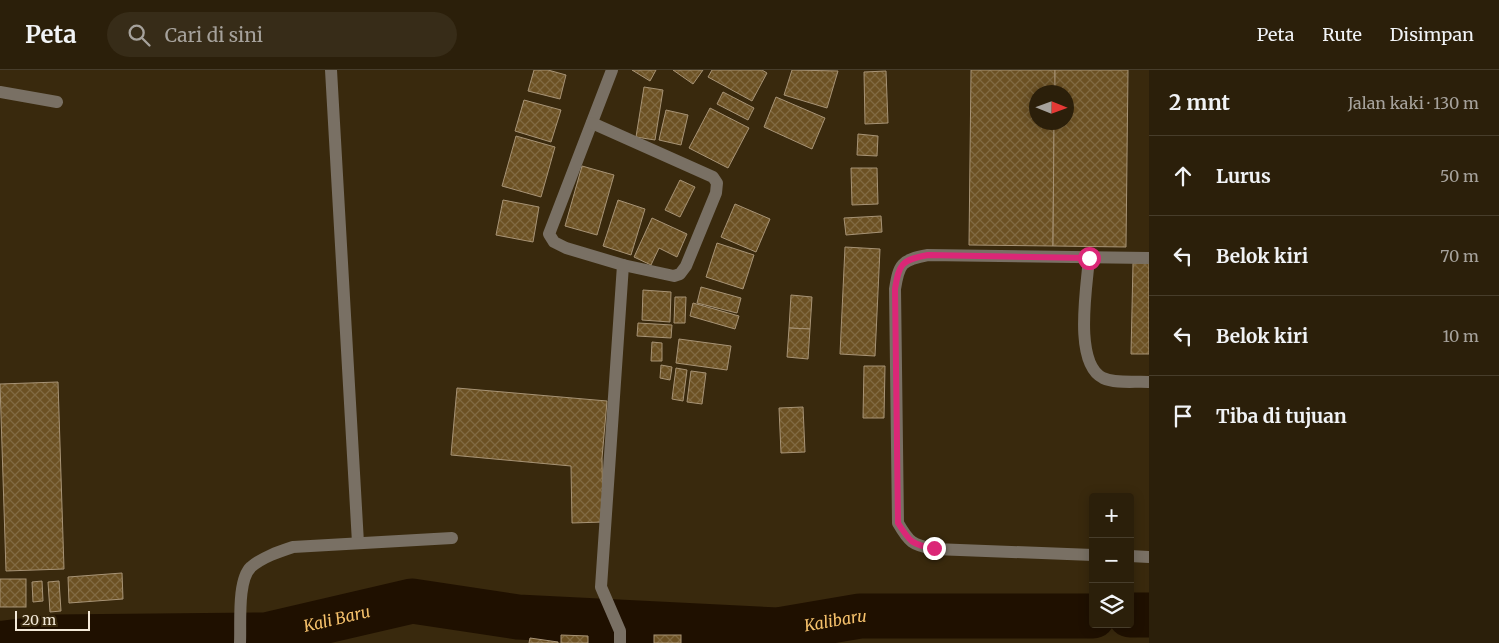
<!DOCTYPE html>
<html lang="id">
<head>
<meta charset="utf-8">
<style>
	:root { --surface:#2b1f0a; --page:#372c18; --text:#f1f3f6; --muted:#a6a29c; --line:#473d2b }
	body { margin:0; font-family:Merriweather,serif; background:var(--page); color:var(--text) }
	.controls { position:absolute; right:15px; bottom:15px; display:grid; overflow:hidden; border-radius:5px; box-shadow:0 2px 12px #0003 }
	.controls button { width:45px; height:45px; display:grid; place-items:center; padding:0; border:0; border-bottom:1px solid var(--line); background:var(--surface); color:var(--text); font:25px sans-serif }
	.compass { position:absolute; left:1029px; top:15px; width:45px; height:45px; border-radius:50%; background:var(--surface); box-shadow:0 2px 12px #0003; rotate:91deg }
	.scale { position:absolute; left:15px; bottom:12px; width:75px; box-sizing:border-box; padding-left:5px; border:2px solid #f3e9d9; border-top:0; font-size:14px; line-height:18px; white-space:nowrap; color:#f3e9d9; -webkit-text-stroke:4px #39290d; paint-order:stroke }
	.stop { position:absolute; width:15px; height:15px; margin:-11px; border:4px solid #db2777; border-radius:50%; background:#fff }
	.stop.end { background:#db2777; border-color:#fff; box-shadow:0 1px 5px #0008 }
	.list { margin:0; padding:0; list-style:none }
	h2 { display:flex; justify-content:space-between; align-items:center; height:65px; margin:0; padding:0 20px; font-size:21px }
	h2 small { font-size:16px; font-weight:400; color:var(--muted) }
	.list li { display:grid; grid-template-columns:32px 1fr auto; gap:15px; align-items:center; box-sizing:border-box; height:80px; padding:0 20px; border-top:1px solid var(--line) }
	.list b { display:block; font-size:19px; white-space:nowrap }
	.list em { font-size:16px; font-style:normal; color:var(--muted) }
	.icon { flex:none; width:28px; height:28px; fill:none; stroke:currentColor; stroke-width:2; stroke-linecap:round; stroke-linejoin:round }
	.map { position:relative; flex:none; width:1149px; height:573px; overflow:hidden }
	header { display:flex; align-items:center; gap:30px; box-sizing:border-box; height:70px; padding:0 25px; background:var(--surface); border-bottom:1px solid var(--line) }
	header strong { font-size:24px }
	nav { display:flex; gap:28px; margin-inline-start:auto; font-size:18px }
	.search { width:350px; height:45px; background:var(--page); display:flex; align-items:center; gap:12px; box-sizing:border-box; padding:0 18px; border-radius:28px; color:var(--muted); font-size:19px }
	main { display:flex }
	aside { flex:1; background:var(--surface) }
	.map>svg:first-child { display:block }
</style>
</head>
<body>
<header>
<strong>Peta</strong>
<div class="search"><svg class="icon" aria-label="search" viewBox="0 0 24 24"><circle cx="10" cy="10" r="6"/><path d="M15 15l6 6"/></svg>Cari di sini</div>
<nav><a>Peta</a><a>Rute</a><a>Disimpan</a></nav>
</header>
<main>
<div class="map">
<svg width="1149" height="573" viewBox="0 0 1149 573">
	<defs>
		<pattern id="building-cross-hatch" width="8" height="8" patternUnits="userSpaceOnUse" patternTransform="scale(1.25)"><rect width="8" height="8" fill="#6c5123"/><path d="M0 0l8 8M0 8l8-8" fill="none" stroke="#816a42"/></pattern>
	</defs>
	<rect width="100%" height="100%" fill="#39290d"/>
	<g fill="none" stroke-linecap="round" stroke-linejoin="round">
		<g stroke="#1f1000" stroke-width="45">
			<path d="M1130 545H1149"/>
			<path id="s1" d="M4 573 53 567 266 565 412 531 518 547 778 560 860 546H1093"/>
		</g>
	</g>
	<g fill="url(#building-cross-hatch)" stroke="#a79375">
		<path d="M534 0H548L566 5 560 29 528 21Z"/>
		<path d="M632 0H656L650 11Z"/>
		<path d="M673 0H703L693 14Z"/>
		<path d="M712 0H762L767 3 752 31 708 7Z"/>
		<path d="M792 0 838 1 827 38 784 25Z"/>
		<path d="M971 0H1055V22H1036V52H1054L1053 176 969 175Z"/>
		<path d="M1055 0H1128L1126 177 1053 176 1054 52H1066V22H1055Z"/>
		<path d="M886 1 888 53 865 54 864 2Z"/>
		<path d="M644 17 663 20 655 70 636 67Z"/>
		<path d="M723 22 754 38 748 50 717 34Z"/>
		<path d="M776 27 825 48 812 79 764 57Z"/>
		<path d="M524 30 561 40 551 72 515 61Z"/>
		<path d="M710 38 749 58 728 98 689 78Z"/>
		<path d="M666 40 688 45 681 75 659 70Z"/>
		<path d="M858 64 878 66 877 86 857 85Z"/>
		<path d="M516 66 555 77 541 127 502 116Z"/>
		<path d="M582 96 614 105 597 165 565 156Z"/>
		<path d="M851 98H877L878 134 852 135Z"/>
		<path d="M680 110 695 117 680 147 665 140Z"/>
		<path d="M503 130 539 137 533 172 496 165Z"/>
		<path d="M618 130 645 139 631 185 603 176Z"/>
		<path d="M735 134 770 149 756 182 721 167Z"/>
		<path d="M881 146 882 162 846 165 844 148Z"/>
		<path d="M652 148 687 164 677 187 659 178 651 195 634 187Z"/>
		<path d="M717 173 754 185 743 219 706 207Z"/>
		<path d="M845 177 880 179 875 286 840 284Z"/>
		<path d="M1133 193H1149V284H1131Z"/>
		<path d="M701 217 741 228 737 243 697 233Z"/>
		<path d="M643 220 671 222 670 252 642 250Z"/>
		<path d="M791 225 812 227 810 259 789 258Z"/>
		<path d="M675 227H686L685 253H674Z"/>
		<path d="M693 233 739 246 735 259 690 246Z"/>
		<path d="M638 253 672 255 671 268 637 266Z"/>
		<path d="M789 258 810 259 808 289 787 287Z"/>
		<path d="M679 269 731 276 727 300 676 293Z"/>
		<path d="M652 272 662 273V291H651Z"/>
		<path d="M661 295 672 297 670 310 660 308Z"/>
		<path d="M864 296H885L884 348H863Z"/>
		<path d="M676 298 687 300 683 331 672 329Z"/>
		<path d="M691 301 706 303 702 334 687 332Z"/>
		<path d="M58 312 64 499 6 501 0 314Z"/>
		<path d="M457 318 607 331 602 388 603 452 572 453 571 396 451 385Z"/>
		<path d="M803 337 805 382 781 383 779 338Z"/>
		<path d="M122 503 123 529 69 533 68 507Z"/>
		<rect x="0" y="509" width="26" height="28"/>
		<path d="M42 511 43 531 33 532 32 512Z"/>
		<path d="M59 511 61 541 50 542 48 512Z"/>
		<path d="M561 565 588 566V573H561Z"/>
		<rect x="654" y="565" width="27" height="8"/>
		<path d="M530 568 558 572V573H529Z"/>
	</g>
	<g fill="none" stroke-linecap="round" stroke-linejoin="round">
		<g stroke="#797064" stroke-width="12">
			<path d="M331 0 358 473"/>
			<path d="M612 0 549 164 554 172 566 178 623 195 601 517 620 561V573"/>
			<path d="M0 22 57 32"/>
			<path d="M592 53 713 107 717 113 716 123 686 196 680 204 674 206 623 195"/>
			<path d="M1089 188C1087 216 1073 293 1103 308 1116 314 1135 311 1149 312"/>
			<path d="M1093 485 934 479C912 475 909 472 898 453L895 219C899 194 901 190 928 185L1149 188"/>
			<path d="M1130 486 1149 487"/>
			<path d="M240 573C241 554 237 510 251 497 263 487 278 482 293 477L452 468"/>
		</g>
	</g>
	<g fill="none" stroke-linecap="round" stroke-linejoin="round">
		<path stroke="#db2777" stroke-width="6" d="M934 478C912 475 910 472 898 453L895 219C899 194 901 190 928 185L1089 188"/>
	</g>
	<g text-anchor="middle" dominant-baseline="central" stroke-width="4.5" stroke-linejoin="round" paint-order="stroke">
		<g font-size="16" font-style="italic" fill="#f5c16b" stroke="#39290d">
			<text stroke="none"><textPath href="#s1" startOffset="335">Kali Baru</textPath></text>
			<text stroke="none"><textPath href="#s1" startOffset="838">Kalibaru</textPath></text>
		</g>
	</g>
</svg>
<div class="controls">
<button>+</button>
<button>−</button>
<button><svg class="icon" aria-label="layers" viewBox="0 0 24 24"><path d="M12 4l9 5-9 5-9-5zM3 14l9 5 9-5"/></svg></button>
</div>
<svg class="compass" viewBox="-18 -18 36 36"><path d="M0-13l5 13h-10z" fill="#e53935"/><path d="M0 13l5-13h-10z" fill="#a6a29c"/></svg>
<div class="scale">20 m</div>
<div class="stop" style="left:1089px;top:188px"></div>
<div class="stop end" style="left:934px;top:478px"></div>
</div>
<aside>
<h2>2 mnt<small>Jalan kaki · 130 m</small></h2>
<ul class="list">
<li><svg class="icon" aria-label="ahead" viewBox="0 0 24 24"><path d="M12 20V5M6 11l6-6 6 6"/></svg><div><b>Lurus</b></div><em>50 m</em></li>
<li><svg class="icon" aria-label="left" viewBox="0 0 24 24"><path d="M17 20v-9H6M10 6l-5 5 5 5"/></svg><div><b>Belok kiri</b></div><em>70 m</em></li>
<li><svg class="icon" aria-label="left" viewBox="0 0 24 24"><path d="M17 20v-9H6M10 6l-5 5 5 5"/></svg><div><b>Belok kiri</b></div><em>10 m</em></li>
<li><svg class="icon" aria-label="arrive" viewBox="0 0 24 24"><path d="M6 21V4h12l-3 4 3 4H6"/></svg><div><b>Tiba di tujuan</b></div></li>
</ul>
</aside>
</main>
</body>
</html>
